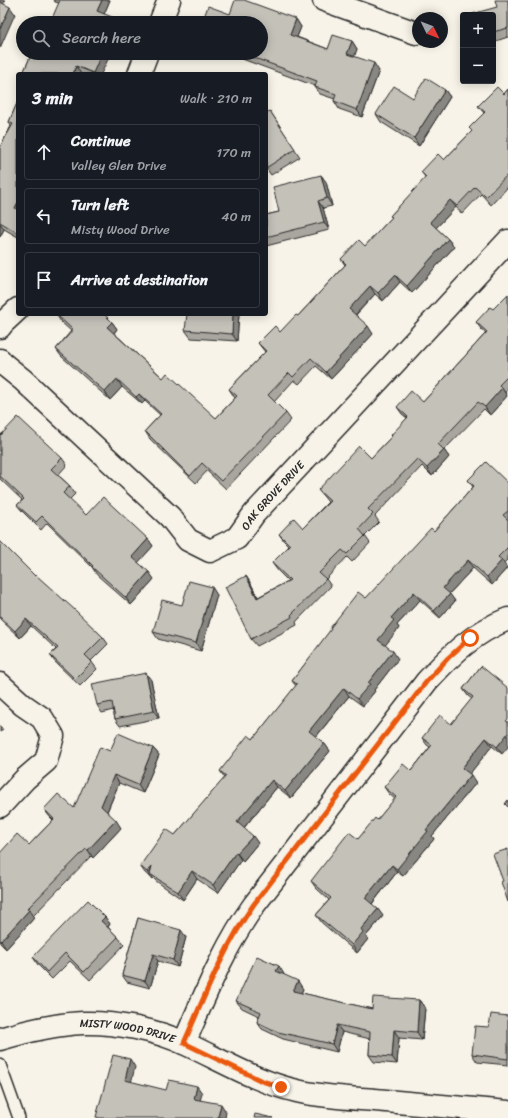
<!DOCTYPE html>
<html lang="en">
<head>
<meta charset="utf-8">
<style>
	:root { --surface:#171b24; --page:#20242c; --text:#f1f3f6; --muted:#9ea1a6; --line:#363941 }
	body { margin:0; font-family:Sriracha,sans-serif; background:var(--page); color:var(--text) }
	.controls { position:absolute; right:12px; top:12px; display:grid; overflow:hidden; border-radius:4px; box-shadow:0 2px 10px #0003 }
	.controls button { width:36px; height:36px; display:grid; place-items:center; padding:0; border:0; border-bottom:1px solid var(--line); background:var(--surface); color:var(--text); font:20px sans-serif }
	.compass { position:absolute; left:412px; top:12px; width:36px; height:36px; border-radius:50%; background:var(--surface); box-shadow:0 2px 10px #0003; rotate:133deg }
	.stop { position:absolute; width:12px; height:12px; margin:-9px; border:3px solid #ea580c; border-radius:50%; background:#fff }
	.stop.end { background:#ea580c; border-color:#fff; box-shadow:0 1px 4px #0008 }
	.list { margin:0; padding:0; list-style:none }
	h2 { display:flex; justify-content:space-between; align-items:center; height:52px; margin:0; padding:0 16px; font-size:17px }
	h2 small { font-size:13px; font-weight:400; color:var(--muted) }
	.list li { display:grid; grid-template-columns:26px 1fr auto; gap:12px; align-items:center; box-sizing:border-box; height:56px; margin:0 8px 8px; padding:0 8px; border:1px solid var(--line); border-radius:4px }
	.list b { display:block; font-size:15px; white-space:nowrap }
	.list p { margin:0; font-size:13px; white-space:nowrap; color:var(--muted) }
	.list em { font-size:13px; font-style:normal; color:var(--muted) }
	.icon { flex:none; width:22px; height:22px; fill:none; stroke:currentColor; stroke-width:2; stroke-linecap:round; stroke-linejoin:round }
	.map { position:relative; flex:none; width:508px; height:1118px; overflow:hidden }
	.search { position:absolute; background:var(--surface); box-shadow:0 2px 10px #0003; left:16px; top:16px; width:252px; height:44px; display:flex; align-items:center; gap:10px; box-sizing:border-box; padding:0 14px; border-radius:22px; color:var(--muted); font-size:15px }
	.panel { position:absolute; background:var(--surface); box-shadow:0 2px 10px #0003; left:16px; top:72px; width:252px; height:244px; border-radius:4px }
	.map>svg:first-child { display:block }
</style>
</head>
<body>
<div class="map">
<svg width="508" height="1118" viewBox="0 0 508 1118">
	<rect width="100%" height="100%" fill="#f7f3e8"/>
	<filter id="ink" filterUnits="userSpaceOnUse"><feTurbulence type="fractalNoise" baseFrequency=".025" numOctaves="2"/><feDisplacementMap in="SourceGraphic" scale="8" xChannelSelector="R" yChannelSelector="G"/><feConvolveMatrix kernelMatrix="1 2 1 2 8 2 1 2 1" color-interpolation-filters="sRGB"/></filter>
	<g filter="url(#ink)">
		<g fill="none" stroke-linecap="round" stroke-linejoin="round">
			<g stroke="#2b2b2b" stroke-width="14">
				<path id="lane" d="M0 1065 19 1118"/>
			</g>
			<g stroke="#2b2b2b" stroke-width="25">
				<g id="street">
					<path d="M324 0 416 33"/>
					<path d="M160 23 169 0"/>
					<path d="M139 74 147 53"/>
					<path d="M0 327 3 323 18 309"/>
					<path id="s1" d="M0 360 2 363 23 380 170 517 188 540 210 551 237 538 254 514 508 241"/>
					<path d="M0 684 23 705 42 718 53 736 46 761 25 779 0 806"/>
					<path id="s2" d="M0 1039C27 1031 55 1024 83 1023 115 1022 157 1030 186 1044 223 1061 257 1082 297 1091 322 1097 350 1098 375 1100 420 1104 464 1108 508 1112"/>
					<path d="M184 1043C205 995 224 947 254 905L427 681C452 654 473 633 508 619"/>
				</g>
			</g>
			<use href="#lane" stroke="#f7f3e8" stroke-width="11"/>
			<use href="#street" stroke="#f7f3e8" stroke-width="22"/>
		</g>
		<g fill="#a9a69f" stroke="#2b2b2b">
			<path d="M54 0H110L104 14 59 3 55 2Z"/>
			<path d="M508 0V37L493 42V15L497 7Z"/>
			<path d="M230 14 296 19 301 27 297 37 328 49 352 41 357 49 354 56 379 71 362 117 339 109 334 101 335 99 320 94 315 87V86L226 53H261Z"/>
			<path d="M32 53 101 74H24L23 73Z"/>
			<path d="M508 89V187L491 205 481 194 462 214 456 207 436 228 448 239 454 247 412 293 400 282 383 301 375 294 356 315 373 334 331 379 316 366 299 384 294 380 274 402 286 413 291 420 226 489 207 471 196 483 150 439 145 431 160 415 145 401 142 404 122 387 110 400 61 356 56 349 71 331 61 322 56 314 112 322 117 329 114 333 163 378 216 418 235 398 229 389 265 352 258 343 280 332 298 316 345 265 341 259 365 246 392 217 390 216 426 178 421 172 444 160 472 131 469 128 484 113 478 106 504 94Z"/>
			<path d="M445 90 450 97 419 146 381 122 376 114 413 98Z"/>
			<path d="M18 101V237L4 229 0 237V147L11 126 9 122Z"/>
			<path d="M270 111 300 157 271 175 266 168Z"/>
			<path d="M321 175 326 182 332 206 323 208 329 230 266 246V215L279 212Z"/>
			<path d="M508 294V389L505 392 507 396 490 415 484 409 444 450 449 457 432 476 422 466 375 516 379 522 365 536 370 543 352 562 347 557 326 579 331 586 296 622 297 625 257 646 251 639 246 576 251 584 258 597 288 581 278 571 272 563 289 546 284 541 279 534 303 528 328 502 324 497 318 490 371 458 392 436 407 418 402 414 397 407 423 402 486 333 481 329 476 322 493 309Z"/>
			<path d="M239 314 237 341 191 338 185 330Z"/>
			<path d="M0 433 1 435 62 458 67 465 58 475 70 486 75 494 69 500 86 515 148 539 153 546 138 562 154 579 131 605 97 575 92 567 47 523 41 530 23 512 17 505 22 500 0 479Z"/>
			<path d="M468 480 508 483V559L504 563 507 568 492 585 473 568 449 594 455 601 440 618 420 600 397 625 399 628 385 645 398 659 374 690 375 691 363 706 349 696 316 737 324 743 330 751 291 798 277 787 244 828 258 843 243 861 241 860 218 893 197 879 183 900 156 881 153 878 152 879 145 873 140 866 175 835 225 778 220 771 253 739 296 686 292 681 331 630 330 628 366 598 434 531 473 487Z"/>
			<path d="M0 541 35 576 103 637 108 644 91 661 97 669 80 686 55 662 50 655 56 649 31 626 20 638 0 619Z"/>
			<path d="M217 595 201 651 158 639 153 632 182 605Z"/>
			<path d="M481 666 502 754 492 746 469 774 476 783 432 836 434 839 403 876 397 872 372 904 383 916 366 936 368 939 357 953 322 923 316 915 329 900 316 888 311 881 358 839 377 820 395 799 389 794 384 787 411 771 430 747 427 745 422 738 451 724 472 699 468 696 463 689Z"/>
			<path d="M151 680 159 718 120 726 115 719 113 710 102 713 97 705Z"/>
			<path d="M153 748 159 755 143 793 119 783 107 812 121 828 93 858 91 856 33 916 34 918 6 949 0 943V853L29 845 53 820 49 816 44 809 74 808 110 751Z"/>
			<path d="M105 917 110 924 108 927 118 937 124 945 90 980 70 961 52 979 38 965 33 957Z"/>
			<path d="M138 918 186 937 178 967 158 961 150 988 127 982 122 975Z"/>
			<path d="M284 974 283 975 303 989 301 993 372 1009 419 1000 425 1008 422 1040 399 1038 397 1064 374 1062 369 1055 370 1039 342 1032 337 1052 283 1039 262 1029 257 1022 259 1016 242 1008 236 1001Z"/>
			<path d="M508 1016V1065L477 1062 472 1054 489 1027Z"/>
		</g>
		<g fill="#898782" stroke="#2b2b2b">
			<path d="M0 0H5L2 8 0 5Z"/>
			<path d="M102 0H110L102 19 97 11Z"/>
			<path d="M10 7 15 14 0 48V29Z"/>
			<path d="M117 19 119 23H115Z"/>
			<path d="M296 19 301 27 295 42 290 35Z"/>
			<path d="M352 41 357 49 353 61 347 54Z"/>
			<path d="M102 53H111L101 74H93V73Z"/>
			<path d="M374 63 379 71 362 117 357 110Z"/>
			<path d="M76 66 81 74H73Z"/>
			<path d="M445 90 450 97 419 146 414 138Z"/>
			<path d="M321 175 326 182 332 206 327 198Z"/>
			<path d="M450 200 456 207 435 229 430 222Z"/>
			<path d="M318 201 323 208 329 230 324 222Z"/>
			<path d="M18 202V213L15 208Z"/>
			<path d="M0 223 4 229 0 237Z"/>
			<path d="M448 239 454 247 412 293 407 286Z"/>
			<path d="M395 275 400 282 383 301 378 293Z"/>
			<path d="M370 286 375 294 354 316 349 309Z"/>
			<path d="M233 314H239L237 341 232 334Z"/>
			<path d="M112 322 117 329 113 334 107 327Z"/>
			<path d="M368 326 373 334 331 379 326 372Z"/>
			<path d="M117 379 122 387 110 400 105 392Z"/>
			<path d="M502 388 507 396 490 415 485 407Z"/>
			<path d="M139 394 145 401 142 404 136 397Z"/>
			<path d="M444 450 449 457 432 476 427 468Z"/>
			<path d="M148 539 153 546 137 564 132 557Z"/>
			<path d="M468 560 473 568 448 595 443 588Z"/>
			<path d="M502 560 507 568 492 585 487 577Z"/>
			<path d="M149 572 154 579 131 605 126 598Z"/>
			<path d="M246 576 251 584 262 605 257 598Z"/>
			<path d="M212 587 217 595 201 651 196 643Z"/>
			<path d="M414 592 420 600 397 625 399 628 384 647 378 640 391 618Z"/>
			<path d="M450 594 455 601 440 618 434 611Z"/>
			<path d="M26 619 31 626 20 638 15 631Z"/>
			<path d="M393 651 398 659 374 690 375 691 363 706 357 699 368 683Z"/>
			<path d="M146 673 151 680 159 718 154 711Z"/>
			<path d="M344 688 349 696 314 739 309 731Z"/>
			<path d="M0 726 3 730 0 732Z"/>
			<path d="M508 733V747L502 754 497 747Z"/>
			<path d="M486 738 492 746 468 776 462 768Z"/>
			<path d="M324 743 330 751 291 798 285 791Z"/>
			<path d="M153 748 159 755 143 793 138 785Z"/>
			<path d="M114 775 119 783 106 814 101 806Z"/>
			<path d="M471 775 476 783 432 836 434 839 403 876 397 869 426 830Z"/>
			<path d="M272 780 277 787 242 830 237 822Z"/>
			<path d="M116 820 121 828 93 858 88 850Z"/>
			<path d="M253 836 258 843 243 861 237 853Z"/>
			<path d="M236 852 241 860 218 893 213 885Z"/>
			<path d="M392 865 397 872 370 906 365 898Z"/>
			<path d="M152 866 150 874 153 878 152 879 147 872Z"/>
			<path d="M192 871 197 879 183 900 178 892Z"/>
			<path d="M378 909 383 916 366 936 368 939 357 953 352 945 361 929Z"/>
			<path d="M29 910 34 918 6 949 1 941Z"/>
			<path d="M105 917 110 924 107 928 101 921Z"/>
			<path d="M181 930 186 937 178 967 173 960Z"/>
			<path d="M153 954 158 961 150 988 145 981Z"/>
			<path d="M279 966 284 974 281 979 276 971Z"/>
			<path d="M298 981 303 989 299 998 293 991Z"/>
			<path d="M419 1000 425 1008 422 1040 417 1032Z"/>
			<path d="M337 1025 342 1032 337 1052 332 1044Z"/>
			<path d="M394 1030 399 1038 397 1064 392 1057Z"/>
			<path d="M130 1059 135 1067 130 1087 125 1080Z"/>
			<path d="M197 1086 202 1093 199 1106 194 1099Z"/>
			<path d="M221 1104 226 1112 225 1118H219L218 1117Z"/>
		</g>
		<g fill="#c4c1b9" stroke="#2b2b2b">
			<path d="M60 0H102L97 11 117 19 115 23H50Z"/>
			<path d="M235 0H244L296 19 290 35 328 49 333 35 352 41 347 54 374 63 357 110 334 101 336 94 315 87 317 81 241 53H261V23H202L208 6 230 14Z"/>
			<path d="M495 0H508V28L493 32V15H472V14L497 7Z"/>
			<path d="M0 2 10 7 0 29Z"/>
			<path d="M32 53H102L93 73 76 66 73 74H26L23 73Z"/>
			<path d="M426 78 445 90 414 138 376 114 394 86 413 98Z"/>
			<path d="M497 87 504 94 508 89V174L486 197 475 187 457 206 450 200 430 222 448 239 407 286 395 275 378 293 370 286 349 309 368 326 326 372 311 358 293 377 289 373 268 395 286 413 221 481 202 463 190 476 145 431 161 414 139 394 136 397 117 379 105 392 56 349 73 330 56 314H104L112 322 107 327 163 378 167 373 216 418 237 396 229 389 266 351 258 343 275 326 280 332 296 315 298 316 346 264 341 259 359 240 365 246 392 217 390 216 426 177 421 172 438 154 444 160 472 131 469 128 485 112 478 106Z"/>
			<path d="M18 101V202L15 208 18 210V233L0 222V147L13 124 9 122Z"/>
			<path d="M270 111 295 149 266 168V113Z"/>
			<path d="M321 175 327 198 318 201 324 222 266 237V215L279 212 273 187Z"/>
			<path d="M508 294V376L499 385 502 388 485 407 478 402 438 444 444 450 427 468 417 459 368 509 373 514 359 529 365 536 347 554 342 550 319 573 326 579 291 615 292 617 251 639 225 587 246 576 257 598 290 580 272 563 290 545 279 534 294 518 303 528 330 501 318 490 359 446 371 458 392 436 391 435 408 417 397 407 411 391 423 402 487 332 476 322 490 307 493 309Z"/>
			<path d="M187 314H233L232 334 185 330Z"/>
			<path d="M18 417 62 458 51 469 70 486 63 493 86 515 103 497 148 539 132 557 149 572 126 598 92 567 93 566 42 516 36 522 17 505 24 499 0 476V433L1 435Z"/>
			<path d="M486 462 508 483V511L503 515 508 520V547L498 557 502 560 487 577 468 560 443 588 450 594 434 611 414 592 391 618 394 620 378 640 393 651 368 683 370 684 357 699 344 688 309 731 324 743 285 791 272 780 237 822 253 836 237 853 236 852 213 885 192 871 178 892 150 874 152 866 147 872 140 866 166 829 175 835 226 776 220 771 248 735 253 739 297 684 292 681 331 629 330 628 358 592 366 598 431 528 434 531 474 486 468 480Z"/>
			<path d="M0 541 35 576 36 575 75 610 103 637 85 655 92 662 75 679 50 655 58 648 26 619 15 631 0 617Z"/>
			<path d="M189 581 212 587 196 643 153 632 162 600 182 605Z"/>
			<path d="M481 666 508 688V719L506 721 508 722V733L497 747 486 738 462 768 471 775 426 830 428 831 397 869 392 865 365 898 378 909 361 929 363 932 352 945 316 915 331 898 311 881 349 832 358 839 375 818 377 820 396 797 384 787 403 764 411 771 432 745 422 738 440 715 451 724 473 697 463 689Z"/>
			<path d="M146 673 154 711 115 719 112 702 97 705 92 684Z"/>
			<path d="M118 733 153 748 138 785 114 775 101 806 116 820 88 850 86 849 27 909 29 910 1 941H0V853L17 834 29 845 54 819 44 809 58 794 74 808 100 747 110 751Z"/>
			<path d="M508 800V807L505 804Z"/>
			<path d="M508 849V902L501 882 503 881 493 854Z"/>
			<path d="M88 900 105 917 101 921 118 937 84 972 65 953 47 972 33 957Z"/>
			<path d="M138 918 181 930 173 960 153 954 145 981 122 975Z"/>
			<path d="M257 956 279 966 276 971 298 981 293 991 372 1009 373 997 419 1000 417 1032 394 1030 392 1057 369 1055 370 1032 337 1025 332 1044 278 1032 257 1022 261 1012 236 1001Z"/>
			<path d="M491 1014 508 1016V1059L472 1054 475 1026 489 1027Z"/>
			<path d="M113 1055 130 1059 125 1080 166 1090 169 1080 197 1086 194 1099 221 1104 218 1117 223 1118H100L96 1117Z"/>
			<path d="M255 1114 273 1118H254Z"/>
		</g>
	</g>
	<g fill="none" stroke-linecap="round" stroke-linejoin="round" filter="url(#ink)">
		<path stroke="#ea580c" stroke-width="5" d="M281 1087 262 1081 184 1043C205 995 224 947 254 904L427 681 448 658 470 638"/>
	</g>
	<g text-anchor="middle" dominant-baseline="central" stroke-width="3.5" stroke-linejoin="round" paint-order="stroke">
		<g font-size="11" fill="#2b2b2b" stroke="#f7f3e8">
			<text stroke="none"><textPath href="#s1" startOffset="371">OAK GROVE DRIVE</textPath></text>
			<text stroke="none"><textPath href="#s2" startOffset="130">MISTY WOOD DRIVE</textPath></text>
		</g>
	</g>
</svg>
<div class="controls">
<button>+</button>
<button>−</button>
</div>
<svg class="compass" viewBox="-18 -18 36 36"><path d="M0-13l5 13h-10z" fill="#e53935"/><path d="M0 13l5-13h-10z" fill="#9ea1a6"/></svg>
<div class="stop" style="left:470px;top:638px"></div>
<div class="stop end" style="left:281px;top:1087px"></div>
<div class="search"><svg class="icon" aria-label="search" viewBox="0 0 24 24"><circle cx="10" cy="10" r="6"/><path d="M15 15l6 6"/></svg>Search here</div>
<section class="panel">
<h2>3 min<small>Walk · 210 m</small></h2>
<ul class="list">
<li><svg class="icon" aria-label="ahead" viewBox="0 0 24 24"><path d="M12 20V5M6 11l6-6 6 6"/></svg><div><b>Continue</b><p>Valley Glen Drive</p></div><em>170 m</em></li>
<li><svg class="icon" aria-label="left" viewBox="0 0 24 24"><path d="M17 20v-9H6M10 6l-5 5 5 5"/></svg><div><b>Turn left</b><p>Misty Wood Drive</p></div><em>40 m</em></li>
<li><svg class="icon" aria-label="arrive" viewBox="0 0 24 24"><path d="M6 21V4h12l-3 4 3 4H6"/></svg><div><b>Arrive at destination</b></div></li>
</ul>
</section>
</div>
</body>
</html>
